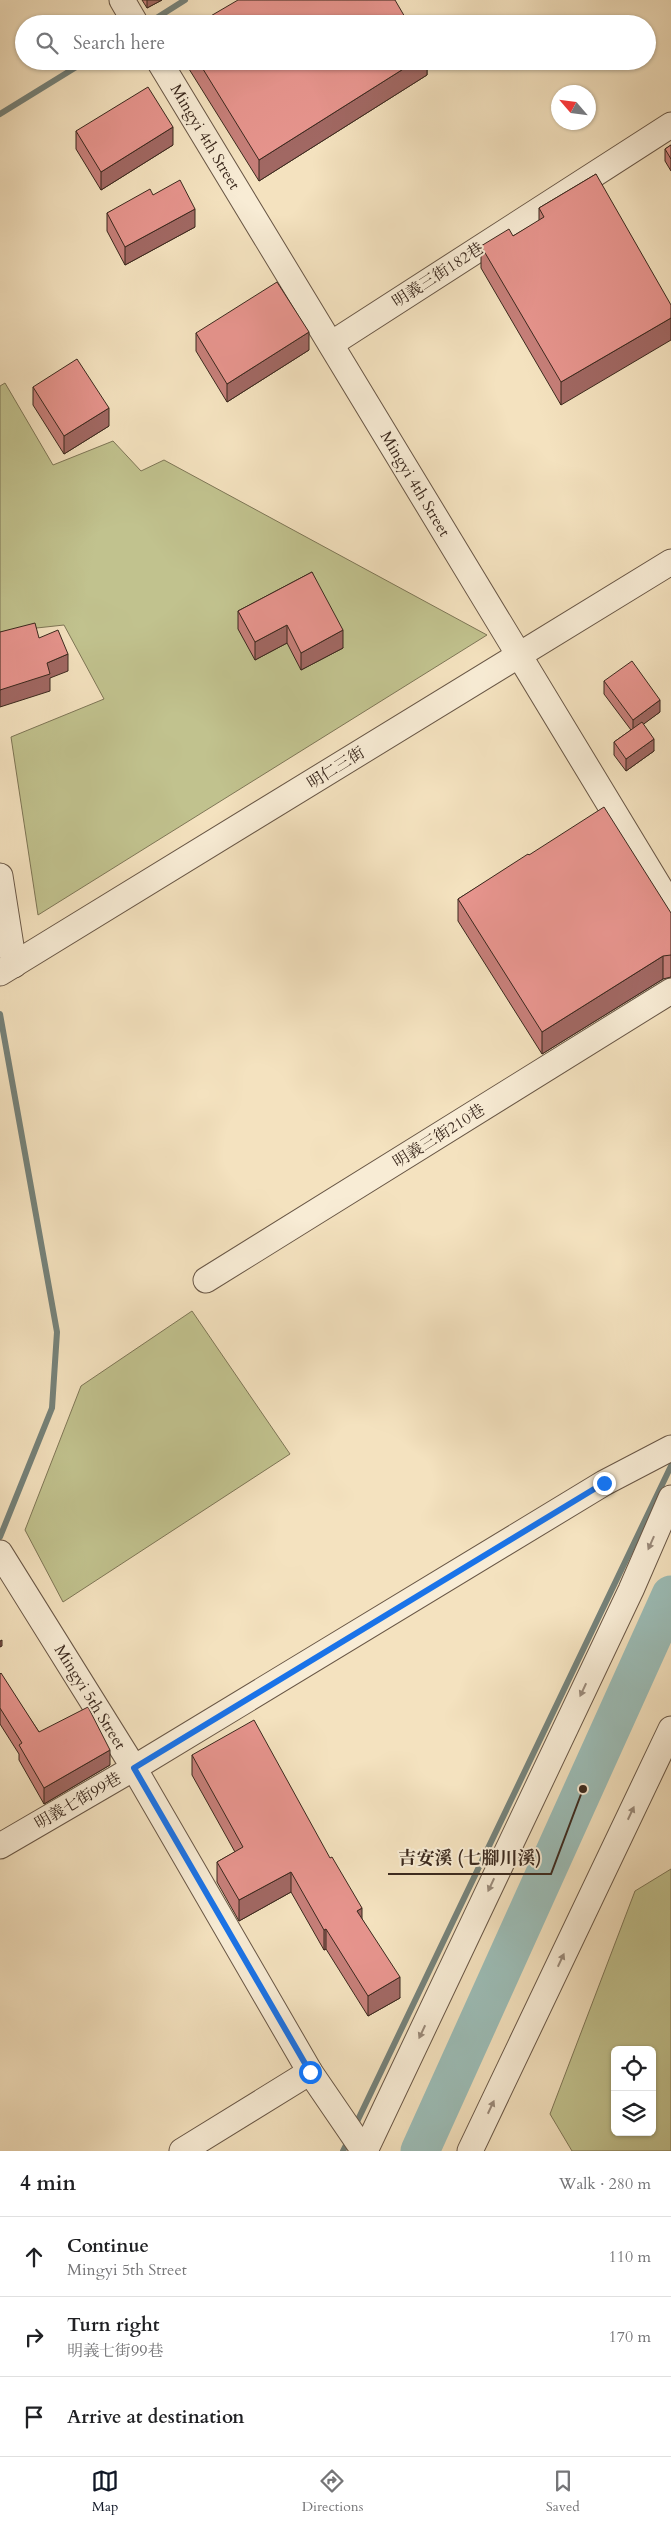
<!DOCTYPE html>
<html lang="en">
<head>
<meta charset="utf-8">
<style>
	:root { --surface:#fff; --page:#f6f6f6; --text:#202124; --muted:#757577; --line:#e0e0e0; --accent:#111827 }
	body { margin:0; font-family:Cardo,"Noto Serif TC",serif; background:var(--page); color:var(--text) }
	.controls { position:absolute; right:15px; bottom:15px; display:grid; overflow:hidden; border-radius:8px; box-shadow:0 1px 4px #0004 }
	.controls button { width:45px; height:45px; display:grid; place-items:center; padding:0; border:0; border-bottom:1px solid var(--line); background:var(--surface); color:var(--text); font:25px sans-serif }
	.compass { position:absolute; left:551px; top:85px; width:45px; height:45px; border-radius:50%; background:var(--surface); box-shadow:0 1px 4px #0004; rotate:298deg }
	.stop { position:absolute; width:15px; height:15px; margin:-11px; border:4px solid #1a73e8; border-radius:50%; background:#fff }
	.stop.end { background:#1a73e8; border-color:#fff; box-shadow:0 1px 5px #0008 }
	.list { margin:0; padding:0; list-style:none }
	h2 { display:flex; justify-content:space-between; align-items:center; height:65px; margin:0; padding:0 20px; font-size:21px }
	h2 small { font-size:16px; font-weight:400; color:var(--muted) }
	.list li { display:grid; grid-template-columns:32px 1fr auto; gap:15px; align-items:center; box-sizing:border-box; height:80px; padding:0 20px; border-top:1px solid var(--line) }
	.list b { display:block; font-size:19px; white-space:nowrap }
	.list p { margin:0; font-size:16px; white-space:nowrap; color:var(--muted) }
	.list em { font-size:16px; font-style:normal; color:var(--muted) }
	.icon { flex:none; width:28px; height:28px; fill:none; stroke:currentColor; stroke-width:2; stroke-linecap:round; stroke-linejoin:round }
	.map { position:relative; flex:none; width:671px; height:2151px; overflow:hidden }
	.search { position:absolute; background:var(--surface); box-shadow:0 1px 4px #0004; left:15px; right:15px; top:15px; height:55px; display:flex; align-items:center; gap:12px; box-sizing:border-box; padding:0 18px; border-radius:28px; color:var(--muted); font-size:19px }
	.sheet { height:305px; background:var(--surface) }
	nav { display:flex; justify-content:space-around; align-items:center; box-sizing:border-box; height:70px; border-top:1px solid var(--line); background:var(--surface); font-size:14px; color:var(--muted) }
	nav a { display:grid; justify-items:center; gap:2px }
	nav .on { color:var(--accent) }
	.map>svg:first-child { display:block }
</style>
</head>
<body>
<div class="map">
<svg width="671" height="2151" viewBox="0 0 671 2151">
	<rect width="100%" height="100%" fill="#f4e2bf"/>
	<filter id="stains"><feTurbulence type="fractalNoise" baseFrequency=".004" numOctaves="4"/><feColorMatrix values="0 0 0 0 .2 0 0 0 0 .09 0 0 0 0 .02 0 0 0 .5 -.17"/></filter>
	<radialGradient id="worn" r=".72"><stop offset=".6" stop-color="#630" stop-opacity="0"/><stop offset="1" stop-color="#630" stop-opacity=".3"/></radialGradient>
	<g fill="#c1c28e" stroke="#7e7656" fill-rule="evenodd">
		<path d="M5 383 53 465 113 441 141 471 164 460 487 635 38 915 11 737 104 699 64 625 0 632V386Z"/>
		<path d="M192 1311 290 1454 63 1602 25 1530 81 1386Z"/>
		<path d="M671 1869V2151H572L550 2114 635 1891ZM615 2050H652V2132H615Z"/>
	</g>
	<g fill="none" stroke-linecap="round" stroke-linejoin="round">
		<g stroke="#75827a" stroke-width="6">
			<path d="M147 24 185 0"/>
			<path d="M0 114 86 61"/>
			<path d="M0 1014 57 1332 52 1408 0 1537"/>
			<path d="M354 2128 671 1466"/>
			<path d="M343 2151 349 2139"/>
		</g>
		<path stroke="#9cbdb7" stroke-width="39" d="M420 2151 671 1595"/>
		<g stroke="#695746" stroke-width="27">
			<g id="street">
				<path d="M122 0 136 24"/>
				<path d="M159 61 671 906"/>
				<path d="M331 344 671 125"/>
				<path d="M0 876 14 965"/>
				<path d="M0 973 671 562"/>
				<path d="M206 1280 671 991"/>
				<path d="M0 1553 134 1768 310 2072 364 2151"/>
				<path d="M0 1846 134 1768 604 1483 671 1448"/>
				<path d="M182 2151 310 2072"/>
				<path d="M365 2151 631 1590 671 1498"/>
				<path d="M470 2151 671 1729"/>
			</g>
		</g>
		<use href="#street" stroke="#f8ecd5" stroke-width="25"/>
	</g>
	<g fill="#c67f79" stroke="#3b291e">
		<path d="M142 0H162L147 8Z"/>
		<path d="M184 61H427V75L259 181Z"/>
		<path d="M76 131 173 145 101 190 76 149Z"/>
		<path d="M671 145V171L665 161V149Z"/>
		<path d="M596 174 561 405 481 268V246L513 236 539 221V208Z"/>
		<path d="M153 195 195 227 125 265 107 231V213Z"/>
		<path d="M196 333 309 350 227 402 196 351Z"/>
		<path d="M33 387 109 426 64 454 33 405Z"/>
		<path d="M312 572 343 648 301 670 287 643 255 660 238 629V611Z"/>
		<path d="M604 681 660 712 643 724 654 751 626 771 614 755V742L631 730 604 694Z"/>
		<path d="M529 855 671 913V977L663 979 542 1054 458 921V899Z"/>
		<path d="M0 1674 39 1732 110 1765 44 1804 19 1760V1754L0 1724Z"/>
		<path d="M192 1755 362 1919 400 1998 368 2016 326 1949 324 1950 291 1892 239 1921 217 1882V1862L235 1852 192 1775Z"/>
	</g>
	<g fill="#a16863" stroke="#3b291e">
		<path d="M147 0H162L147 8Z"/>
		<path d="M416 61H427V75L259 181V160Z"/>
		<path d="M173 127V145L101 190V172Z"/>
		<path d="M195 209V227L125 265V247Z"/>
		<path d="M671 318V340L561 405V382Z"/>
		<path d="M309 332V350L227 402V384Z"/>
		<path d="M109 408V426L64 454V436Z"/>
		<path d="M287 625V643L255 660V642Z"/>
		<path d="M343 630V648L301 670V653Z"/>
		<path d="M68 654V671L50 678V691L0 707V690L47 663Z"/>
		<path d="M660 700V712L633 732V720Z"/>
		<path d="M654 739V751L626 771V759Z"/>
		<path d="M663 956V979L542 1054V1032Z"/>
		<path d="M2 1640V1646L0 1647V1641Z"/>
		<path d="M110 1750V1765L44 1804V1788Z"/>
		<path d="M291 1872V1892L239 1921V1900Z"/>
		<path d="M362 1908V1929L357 1911Z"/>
		<path d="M326 1929V1949L324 1950V1930Z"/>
		<path d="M400 1977V1998L368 2016V1996Z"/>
	</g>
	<g fill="#e6948d" stroke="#3b291e">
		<path d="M238 0H395L409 24H197Z"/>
		<path d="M198 61H416L259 160Z"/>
		<path d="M148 87 173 127 101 172 76 131Z"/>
		<path d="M671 145V159L665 149Z"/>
		<path d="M596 174 671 305V318L561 382 481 246 509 229 513 236 544 217 539 208Z"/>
		<path d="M180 180 195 209 125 247 107 213 150 189 153 195Z"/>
		<path d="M277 282 309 332 227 384 196 333Z"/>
		<path d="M77 359 109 408 64 436 33 387Z"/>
		<path d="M312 572 343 630 301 653 287 625 255 642 238 611Z"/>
		<path d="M35 623 39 638 58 630 68 654 47 663 50 674 0 690V632Z"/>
		<path d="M632 661 660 700 633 720 604 681Z"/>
		<path d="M642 722 654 739 626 759 614 742Z"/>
		<path d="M604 807 671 913V955L663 956 542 1032 458 899 528 854 529 855Z"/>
		<path d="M1 1673 39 1732 88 1707 110 1750 44 1788 19 1745 22 1743 0 1708V1674Z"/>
		<path d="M254 1720 330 1858 332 1857 362 1908 357 1911 400 1977 368 1996 326 1929 324 1930 291 1872 239 1900 217 1862 243 1847 192 1755Z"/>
	</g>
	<defs><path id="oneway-solid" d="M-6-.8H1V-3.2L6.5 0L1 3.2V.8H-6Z" transform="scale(1.25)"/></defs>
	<g fill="#9a8a7a">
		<use href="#oneway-solid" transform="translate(651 1543) rotate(114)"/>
		<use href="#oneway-solid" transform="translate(583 1690) rotate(115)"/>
		<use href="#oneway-solid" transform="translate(631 1813) rotate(-65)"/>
		<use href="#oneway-solid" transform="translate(491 1885) rotate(115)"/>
		<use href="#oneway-solid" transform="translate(561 1960) rotate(-65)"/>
		<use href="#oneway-solid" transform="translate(422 2032) rotate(115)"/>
		<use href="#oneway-solid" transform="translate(491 2107) rotate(-65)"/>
	</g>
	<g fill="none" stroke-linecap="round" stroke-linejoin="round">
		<path stroke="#1a73e8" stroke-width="6" d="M310 2072 134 1768 604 1483"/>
	</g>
	<g text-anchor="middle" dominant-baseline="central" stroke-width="4" stroke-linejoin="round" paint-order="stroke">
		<g font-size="16" fill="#3b291e" stroke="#f8ecd5">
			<text transform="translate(205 137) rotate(59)">Mingyi 4th Street</text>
			<text transform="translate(438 275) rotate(-33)">明義三街182巷</text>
			<text transform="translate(415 484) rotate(59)">Mingyi 4th Street</text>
			<text transform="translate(336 768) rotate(-32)">明仁三街</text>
			<text transform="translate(439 1136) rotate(-32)">明義三街210巷</text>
			<text transform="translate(90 1697) rotate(58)">Mingyi 5th Street</text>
			<text transform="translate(78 1801) rotate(-30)">明義七街99巷</text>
		</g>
	</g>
	<path fill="none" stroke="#3b291e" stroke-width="2" d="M583 1789L551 1874H388"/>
	<circle fill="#3b291e" stroke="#f8ecd5" stroke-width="2" cx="583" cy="1789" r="5"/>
	<g font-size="18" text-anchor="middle" font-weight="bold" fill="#3b291e" stroke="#f8ecd5" stroke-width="4" stroke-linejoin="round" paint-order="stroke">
		<text x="470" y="1864">吉安溪 (七腳川溪)</text>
	</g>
	<rect width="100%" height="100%" filter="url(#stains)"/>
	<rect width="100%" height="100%" fill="url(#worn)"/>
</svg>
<div class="controls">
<button><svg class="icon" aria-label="locate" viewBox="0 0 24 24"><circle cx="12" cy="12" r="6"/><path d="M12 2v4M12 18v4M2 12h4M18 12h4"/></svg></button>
<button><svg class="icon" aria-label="layers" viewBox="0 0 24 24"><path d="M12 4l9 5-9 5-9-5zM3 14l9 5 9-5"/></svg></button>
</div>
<svg class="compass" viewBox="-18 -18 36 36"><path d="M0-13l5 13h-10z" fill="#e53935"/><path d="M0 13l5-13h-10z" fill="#757577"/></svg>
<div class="stop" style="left:310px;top:2072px"></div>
<div class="stop end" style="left:604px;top:1483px"></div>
<div class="search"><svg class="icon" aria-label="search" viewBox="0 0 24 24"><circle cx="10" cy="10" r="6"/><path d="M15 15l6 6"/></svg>Search here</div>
</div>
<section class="sheet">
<h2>4 min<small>Walk · 280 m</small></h2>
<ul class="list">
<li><svg class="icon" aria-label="ahead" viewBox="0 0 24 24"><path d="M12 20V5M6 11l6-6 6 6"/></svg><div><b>Continue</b><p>Mingyi 5th Street</p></div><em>110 m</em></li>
<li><svg class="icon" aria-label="right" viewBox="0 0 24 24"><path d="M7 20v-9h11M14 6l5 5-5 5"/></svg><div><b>Turn right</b><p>明義七街99巷</p></div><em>170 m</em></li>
<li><svg class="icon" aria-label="arrive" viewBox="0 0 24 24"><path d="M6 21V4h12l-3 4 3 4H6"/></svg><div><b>Arrive at destination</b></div></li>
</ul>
</section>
<nav>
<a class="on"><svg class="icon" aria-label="map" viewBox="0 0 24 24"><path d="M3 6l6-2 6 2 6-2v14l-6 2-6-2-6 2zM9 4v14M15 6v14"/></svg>Map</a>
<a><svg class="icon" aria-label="directions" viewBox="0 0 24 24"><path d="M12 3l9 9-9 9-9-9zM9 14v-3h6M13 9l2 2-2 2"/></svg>Directions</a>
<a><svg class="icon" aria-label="saved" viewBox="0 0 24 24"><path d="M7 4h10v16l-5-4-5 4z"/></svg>Saved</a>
</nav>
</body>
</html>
